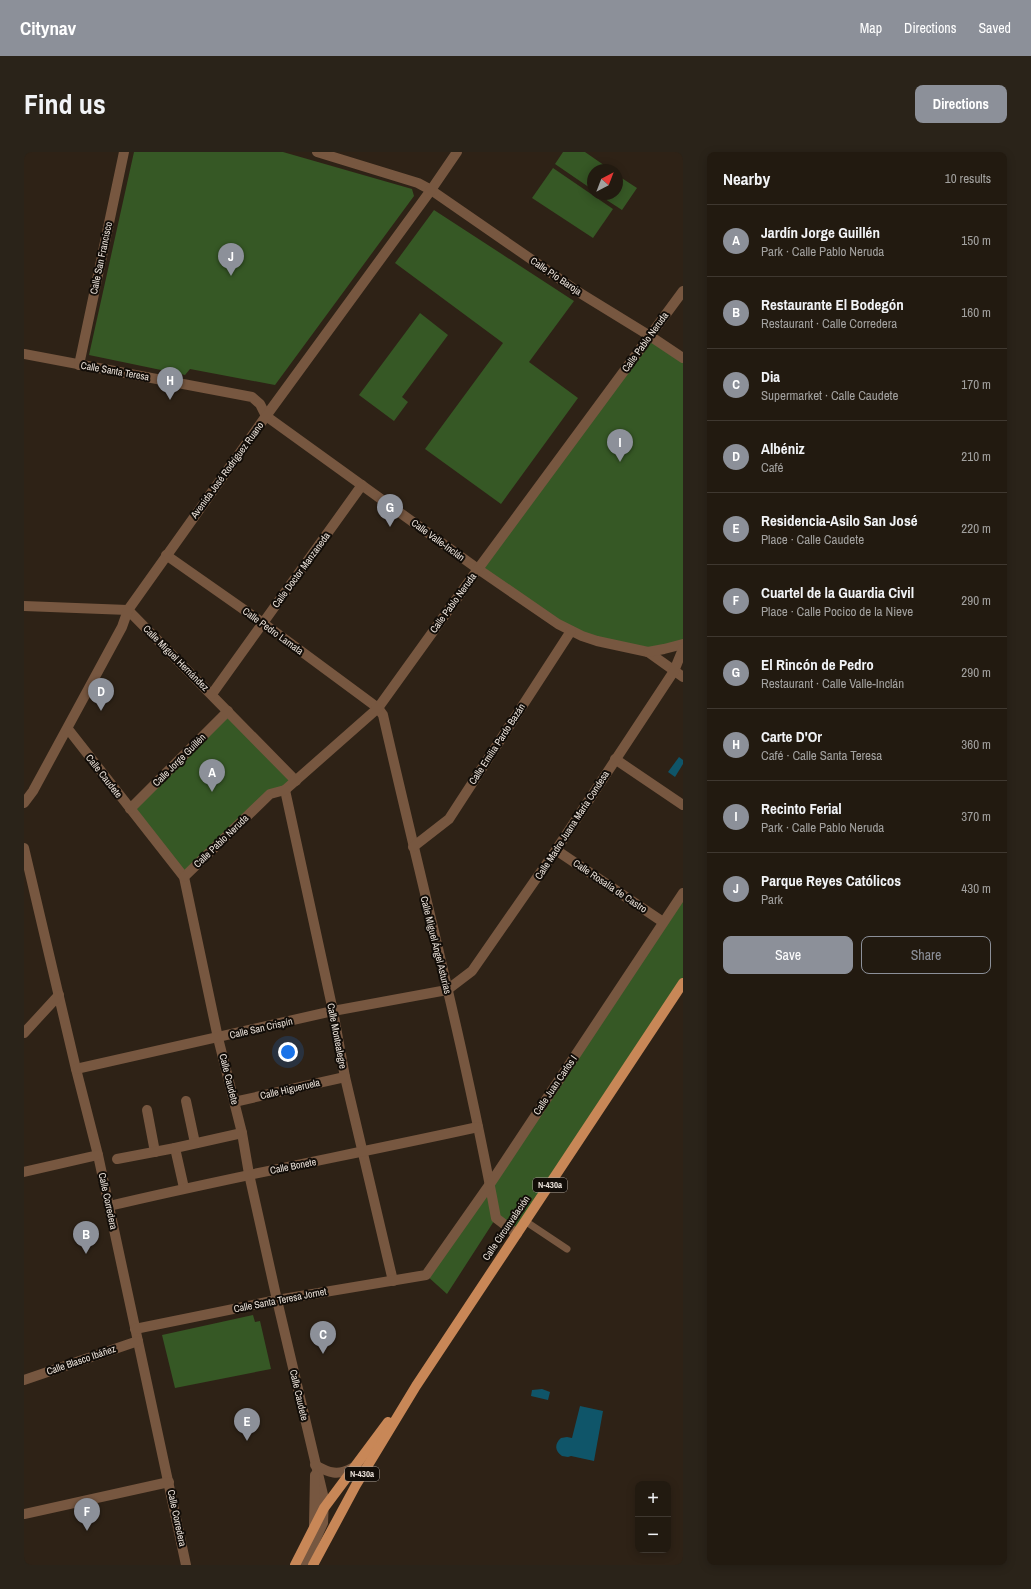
<!DOCTYPE html>
<html lang="en">
<head>
<meta charset="utf-8">
<style>
	:root { --surface:#221a10; --page:#2a2319; --text:#f1f3f6; --muted:#a2a19f; --line:#3f3830; --accent:#8c9099 }
	body { margin:0; font-family:"Archivo Narrow",sans-serif; background:var(--page); color:var(--text) }
	.controls { position:absolute; right:12px; bottom:12px; display:grid; overflow:hidden; border-radius:8px; box-shadow:0 2px 10px #0003 }
	.controls button { width:36px; height:36px; display:grid; place-items:center; padding:0; border:0; border-bottom:1px solid var(--line); background:var(--surface); color:var(--text); font:20px sans-serif }
	.compass { position:absolute; left:563px; top:12px; width:36px; height:36px; border-radius:50%; background:var(--surface); box-shadow:0 2px 10px #0003; rotate:42deg }
	.you { position:absolute; left:264px; top:900px; width:14px; height:14px; margin:-10px; border:3px solid #fff; border-radius:50%; background:#1a73e8; box-shadow:0 0 0 6px #1a73e833 }
	.badge { display:grid; place-items:center; width:26px; height:26px; border-radius:50%; background:var(--accent); color:#fff; font-size:13px; font-weight:700 }
	.pin { position:absolute; translate:-50% -33px; filter:drop-shadow(0 1px 2px #0008) }
	.pin::after { content:''; position:absolute; top:21px; width:14px; height:12px; background:inherit; clip-path:polygon(0 0,100% 0,50% 100%) }
	.list { margin:0; padding:0; list-style:none }
	h2 { display:flex; justify-content:space-between; align-items:center; height:52px; margin:0; padding:0 16px; font-size:17px }
	h2 small { font-size:13px; font-weight:400; color:var(--muted) }
	.list li { display:grid; grid-template-columns:26px 1fr auto; gap:12px; align-items:center; box-sizing:border-box; height:72px; padding:0 16px; border-top:1px solid var(--line) }
	.list b { display:block; font-size:15px; white-space:nowrap }
	.list p { margin:0; font-size:13px; white-space:nowrap; color:var(--muted) }
	.list em { font-size:13px; font-style:normal; color:var(--muted) }
	.actions { display:flex; gap:8px; padding:12px 16px }
	.actions a { flex:1; padding:9px 0; border:1px solid var(--accent); border-radius:8px; text-align:center; font-size:14px; color:var(--accent) }
	.actions .main { background:var(--accent); color:#fff }
	.map { position:relative; flex:none; width:659px; height:1413px; overflow:hidden; border-radius:8px }
	header { display:flex; align-items:center; gap:24px; box-sizing:border-box; height:56px; padding:0 20px; background:var(--accent); color:#fff }
	header strong { font-size:19px }
	nav { display:flex; gap:22px; margin-inline-start:auto; font-size:14px }
	.intro { display:flex; align-items:center; justify-content:space-between; box-sizing:border-box; height:96px; padding:0 24px }
	h1 { margin:0; font-size:28px }
	.button { padding:10px 18px; border-radius:8px; background:var(--accent); color:#fff; font-size:14px; font-weight:700 }
	main { display:flex; gap:24px; padding:0 24px }
	aside { flex:1; background:var(--surface); border-radius:8px; box-shadow:0 2px 10px #0003 }
	.map>svg:first-child { display:block }
</style>
</head>
<body>
<header>
<strong>Citynav</strong>
<nav><a>Map</a><a>Directions</a><a>Saved</a></nav>
</header>
<div class="intro"><h1>Find us</h1><a class="button">Directions</a></div>
<main>
<div class="map">
<svg width="659" height="1413" viewBox="0 0 659 1413">
	<rect width="100%" height="100%" fill="#2e2216"/>
	<g fill="#365825">
		<path d="M110 0H259L388 37 390 44 251 233 166 217 161 223 65 203Z"/>
		<path d="M539 0H561L587 18H569V38L531 12Z"/>
		<path d="M529 16 589 57 569 86 508 46Z"/>
		<path d="M593 23 613 36 598 58 578 45 579 42H593Z"/>
		<path d="M410 58 550 149 505 210 554 246 477 352 401 297 479 191 371 111Z"/>
		<path d="M396 161 424 183 378 245 384 250 370 269 335 243Z"/>
		<path d="M626 184 659 206V492L624 500 558 484 454 417Z"/>
		<path d="M204 559 272 629 246 642 160 725 106 657Z"/>
		<path d="M659 740V831L493 1082 472 1066 423 1142 402 1123Z"/>
		<path d="M229 1163 231 1170 236 1169 247 1217 151 1236 138 1183Z"/>
	</g>
	<g fill="#0f5569">
		<path d="M655 605 659 608V612L651 625 644 620Z"/>
		<path d="M518 1237 526 1240 524 1248 507 1244 508 1238Z"/>
		<path d="M556 1254 579 1259 570 1309 547 1304 544 1305 538 1304C531 1299 530 1292 537 1286L543 1285 548 1286Z"/>
	</g>
	<g fill="none" stroke-linecap="round" stroke-linejoin="round">
		<path stroke="#775740" stroke-width="7" d="M501 1069 543 1097"/>
		<g stroke="#775740" stroke-width="10">
			<path d="M293 0 394 31 407 38 556 141 626 184 659 206"/>
			<path d="M0 202 228 245 236 252 242 264"/>
			<path d="M55 213 100 0"/>
			<path d="M242 264 454 417 534 472 558 484 573 489 624 500 659 525"/>
			<path d="M142 403 239 471 354 556 359 563C397 730 441 897 472 1066L493 1082"/>
			<path d="M0 454 104 458 272 629"/>
			<path d="M624 500 640 497 659 492"/>
			<path d="M188 542 338 333"/>
			<path d="M44 577 160 725 194 886 218 981 225 1022 253 1148 300 1347 299 1371 280 1413"/>
			<path d="M591 607 659 653"/>
			<path d="M261 638 309 859 321 925 369 1129"/>
			<path d="M0 651 9 639 98 475 104 458 242 264 407 38 433 0"/>
			<path d="M106 657 204 559"/>
			<path d="M389 695 425 667 547 479"/>
			<path d="M0 696 52 917 74 1003 162 1413"/>
			<path d="M532 698 639 770"/>
			<path d="M160 725 246 642 261 638 354 556 454 417 659 139"/>
			<path d="M0 881 35 843"/>
			<path d="M52 917 309 859 423 838 448 819 532 698 650 519 659 497"/>
			<path d="M162 949 171 991"/>
			<path d="M210 950 321 925"/>
			<path d="M123 958 131 1000"/>
			<path d="M151 996 160 1036"/>
			<path d="M93 1007 151 996 218 981"/>
			<path d="M0 1020 74 1003"/>
			<path d="M85 1054C207 1025 331 1002 454 975"/>
			<path d="M111 1177 253 1148 402 1123 466 1032 659 741"/>
			<path d="M0 1228 114 1189"/>
			<path d="M291 1313C305 1321 314 1324 328 1316"/>
			<path d="M0 1362 145 1330"/>
			<path d="M290 1373 291 1323"/>
		</g>
		<g stroke="#c88757" stroke-width="10">
			<path d="M271 1413 300 1356 364 1270"/>
			<path d="M289 1413 332 1333 392 1234 659 831"/>
		</g>
	</g>
	<g text-anchor="middle" dominant-baseline="central" stroke-width="4" stroke-linejoin="round" paint-order="stroke">
		<g fill="#120d08" stroke="#a9a19a" stroke-width="1">
			<rect x="509" y="1026" width="34" height="14" rx="3"/>
			<rect x="321" y="1315" width="34" height="14" rx="3"/>
		</g>
		<g font-size="9" font-weight="bold" fill="#eae1d9">
			<text x="526" y="1033">N-430a</text>
			<text x="338" y="1322">N-430a</text>
		</g>
		<g font-size="10" fill="#eae1d9" stroke="#120d08">
			<text transform="translate(77 106) rotate(-78)">Calle San Francisco</text>
			<text transform="translate(532 124) rotate(34)">Calle Pío Baroja</text>
			<text transform="translate(621 190) rotate(-54)">Calle Pablo Neruda</text>
			<text transform="translate(91 219) rotate(10)">Calle Santa Teresa</text>
			<text transform="translate(203 318) rotate(-54)">Avenida José Rodríguez Ruano</text>
			<text transform="translate(414 388) rotate(36)">Calle Valle-Inclán</text>
			<text transform="translate(277 418) rotate(-54)">Calle Doctor Manzaneda</text>
			<text transform="translate(429 451) rotate(-54)">Calle Pablo Neruda</text>
			<text transform="translate(249 479) rotate(36)">Calle Pedro Lamata</text>
			<text transform="translate(152 506) rotate(45)">Calle Miguel Hernández</text>
			<text transform="translate(473 592) rotate(-57)">Calle Emilia Pardo Bazán</text>
			<text transform="translate(155 608) rotate(-45)">Calle Jorge Guillén</text>
			<text transform="translate(80 624) rotate(52)">Calle Caudete</text>
			<text transform="translate(548 673) rotate(-57)">Calle Madre Juana María Condesa</text>
			<text transform="translate(197 689) rotate(-44)">Calle Pablo Neruda</text>
			<text transform="translate(586 734) rotate(34)">Calle Rosalía de Castro</text>
			<text transform="translate(412 793) rotate(76)">Calle Miguel Ángel Asturias</text>
			<text transform="translate(237 876) rotate(-13)">Calle San Crispín</text>
			<text transform="translate(313 884) rotate(79)">Calle Montealegre</text>
			<text transform="translate(205 927) rotate(76)">Calle Caudete</text>
			<text transform="translate(531 933) rotate(-56)">Calle Juan Carlos I</text>
			<text transform="translate(266 937) rotate(-13)">Calle Higueruela</text>
			<text transform="translate(269 1014) rotate(-11)">Calle Bonete</text>
			<text transform="translate(84 1049) rotate(78)">Calle Corredera</text>
			<text transform="translate(482 1076) rotate(-56)">Calle Circunvalación</text>
			<text transform="translate(256 1148) rotate(-11)">Calle Santa Teresa Jornet</text>
			<text transform="translate(57 1208) rotate(-19)">Calle Blasco Ibáñez</text>
			<text transform="translate(275 1243) rotate(77)">Calle Caudete</text>
			<text transform="translate(153 1366) rotate(78)">Calle Corredera</text>
		</g>
	</g>
</svg>
<div class="controls">
<button>+</button>
<button>−</button>
</div>
<svg class="compass" viewBox="-18 -18 36 36"><path d="M0-13l5 13h-10z" fill="#e53935"/><path d="M0 13l5-13h-10z" fill="#a2a19f"/></svg>
<div class="you"></div>
<div class="pin badge" style="left:188px;top:640px">A</div>
<div class="pin badge" style="left:62px;top:1102px">B</div>
<div class="pin badge" style="left:299px;top:1202px">C</div>
<div class="pin badge" style="left:77px;top:559px">D</div>
<div class="pin badge" style="left:223px;top:1289px">E</div>
<div class="pin badge" style="left:63px;top:1379px">F</div>
<div class="pin badge" style="left:366px;top:375px">G</div>
<div class="pin badge" style="left:146px;top:248px">H</div>
<div class="pin badge" style="left:596px;top:310px">I</div>
<div class="pin badge" style="left:207px;top:124px">J</div>
</div>
<aside>
<h2>Nearby<small>10 results</small></h2>
<ul class="list">
<li><span class="badge">A</span><div><b>Jardín Jorge Guillén</b><p>Park · Calle Pablo Neruda</p></div><em>150 m</em></li>
<li><span class="badge">B</span><div><b>Restaurante El Bodegón</b><p>Restaurant · Calle Corredera</p></div><em>160 m</em></li>
<li><span class="badge">C</span><div><b>Dia</b><p>Supermarket · Calle Caudete</p></div><em>170 m</em></li>
<li><span class="badge">D</span><div><b>Albéniz</b><p>Café</p></div><em>210 m</em></li>
<li><span class="badge">E</span><div><b>Residencia-Asilo San José</b><p>Place · Calle Caudete</p></div><em>220 m</em></li>
<li><span class="badge">F</span><div><b>Cuartel de la Guardia Civil</b><p>Place · Calle Pocico de la Nieve</p></div><em>290 m</em></li>
<li><span class="badge">G</span><div><b>El Rincón de Pedro</b><p>Restaurant · Calle Valle-Inclán</p></div><em>290 m</em></li>
<li><span class="badge">H</span><div><b>Carte D'Or</b><p>Café · Calle Santa Teresa</p></div><em>360 m</em></li>
<li><span class="badge">I</span><div><b>Recinto Ferial</b><p>Park · Calle Pablo Neruda</p></div><em>370 m</em></li>
<li><span class="badge">J</span><div><b>Parque Reyes Católicos</b><p>Park</p></div><em>430 m</em></li>
</ul>
<div class="actions"><a class="main">Save</a><a>Share</a></div>
</aside>
</main>
</body>
</html>
